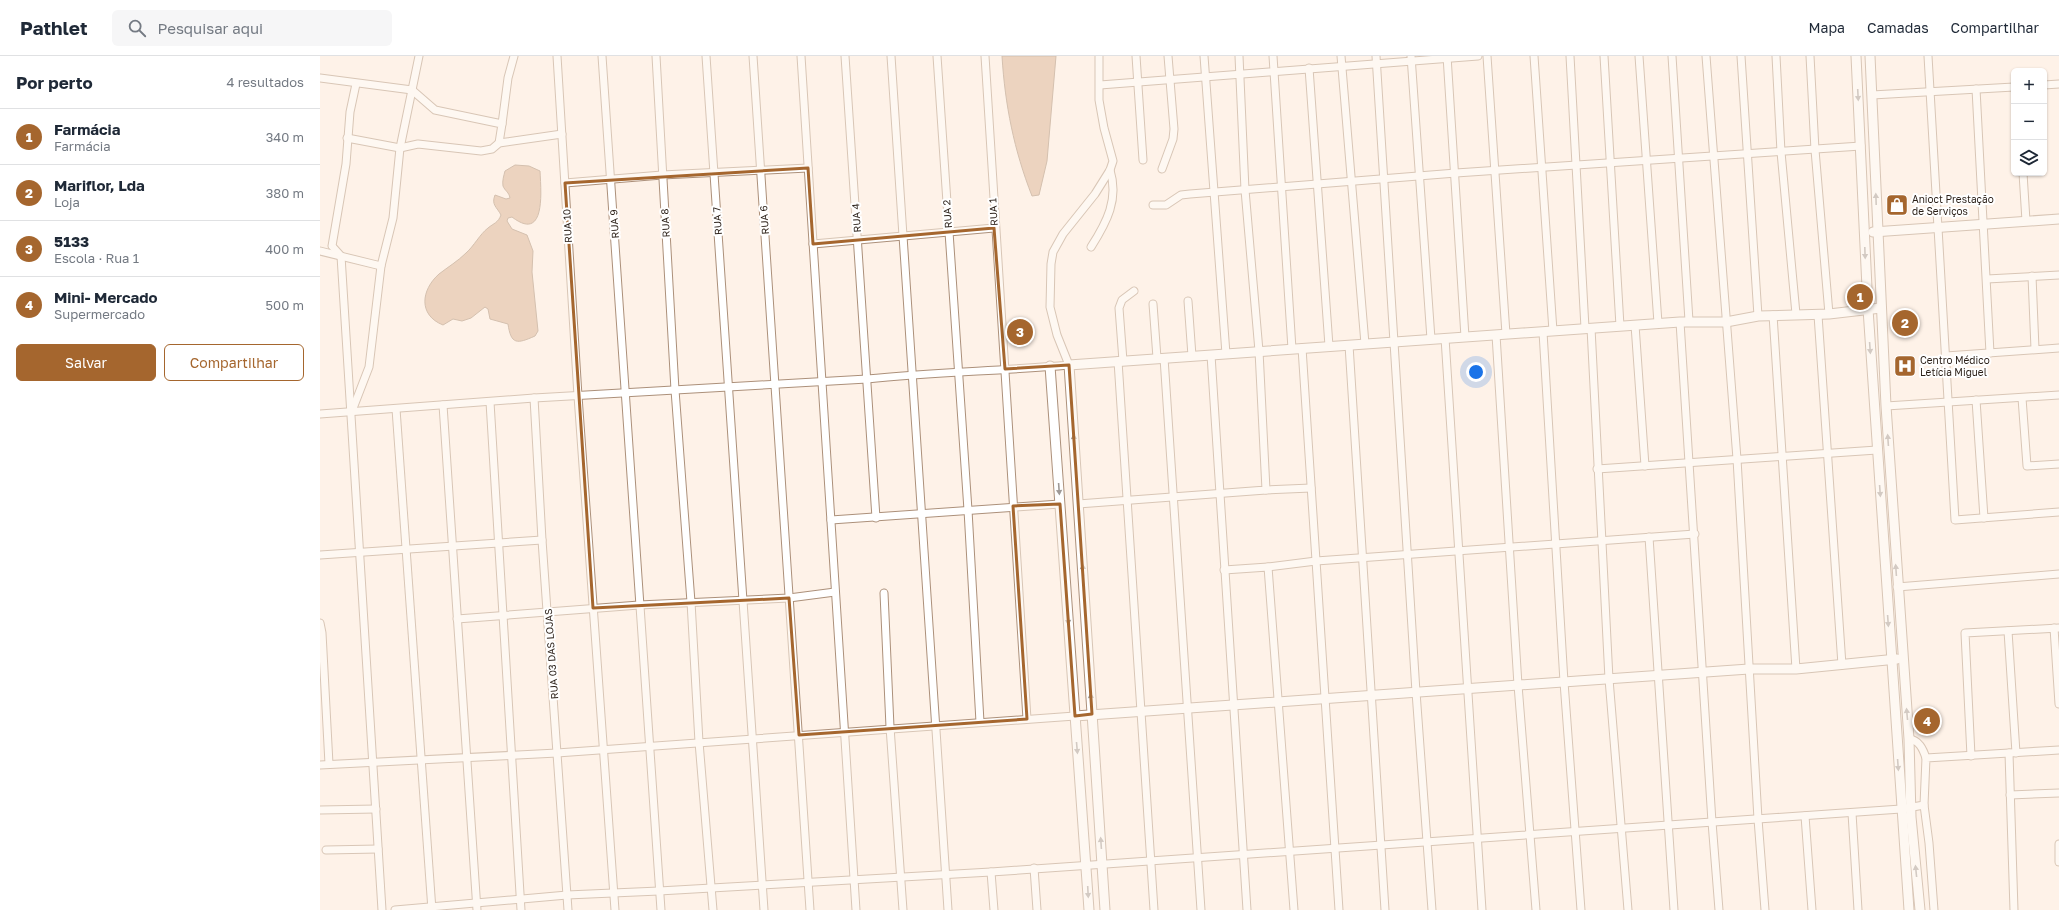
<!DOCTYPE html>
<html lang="pt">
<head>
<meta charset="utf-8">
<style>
	:root { --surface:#fff; --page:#f6f6f7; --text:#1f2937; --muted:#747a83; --line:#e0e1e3; --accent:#a5662e }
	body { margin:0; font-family:"Golos Text",sans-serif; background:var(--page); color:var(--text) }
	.controls { position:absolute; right:12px; top:12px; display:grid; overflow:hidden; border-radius:6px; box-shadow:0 1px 3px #0004 }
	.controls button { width:36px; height:36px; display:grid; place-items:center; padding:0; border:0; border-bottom:1px solid var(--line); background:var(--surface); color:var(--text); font:20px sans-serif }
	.you { position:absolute; left:1156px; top:316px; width:14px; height:14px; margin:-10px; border:3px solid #fff; border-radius:50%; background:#1a73e8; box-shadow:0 0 0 6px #1a73e833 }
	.badge { display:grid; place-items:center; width:26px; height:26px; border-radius:50%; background:var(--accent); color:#fff; font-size:13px; font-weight:700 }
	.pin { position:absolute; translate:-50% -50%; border:2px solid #fff; box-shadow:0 1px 4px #0006 }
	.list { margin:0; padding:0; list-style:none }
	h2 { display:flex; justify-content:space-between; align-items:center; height:52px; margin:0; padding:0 16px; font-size:17px }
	h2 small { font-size:13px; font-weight:400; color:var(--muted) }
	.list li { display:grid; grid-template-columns:26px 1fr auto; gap:12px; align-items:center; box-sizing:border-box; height:56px; padding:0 16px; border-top:1px solid var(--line) }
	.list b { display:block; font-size:15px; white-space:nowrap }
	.list p { margin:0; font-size:13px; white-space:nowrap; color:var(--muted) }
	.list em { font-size:13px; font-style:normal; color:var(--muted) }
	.actions { display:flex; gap:8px; padding:12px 16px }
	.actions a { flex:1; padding:9px 0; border:1px solid var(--accent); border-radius:6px; text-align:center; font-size:14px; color:var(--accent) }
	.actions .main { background:var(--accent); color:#fff }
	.icon { flex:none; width:22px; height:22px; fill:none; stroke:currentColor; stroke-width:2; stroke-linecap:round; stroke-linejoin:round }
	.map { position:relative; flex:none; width:1739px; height:854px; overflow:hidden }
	header { display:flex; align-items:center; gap:24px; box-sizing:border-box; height:56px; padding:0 20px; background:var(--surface); border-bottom:1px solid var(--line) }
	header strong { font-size:19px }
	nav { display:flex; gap:22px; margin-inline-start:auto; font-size:14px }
	.search { width:280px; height:36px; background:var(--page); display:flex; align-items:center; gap:10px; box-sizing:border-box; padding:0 14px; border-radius:6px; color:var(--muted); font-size:15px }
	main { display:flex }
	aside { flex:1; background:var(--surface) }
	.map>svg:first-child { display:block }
</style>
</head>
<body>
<header>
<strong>Pathlet</strong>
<div class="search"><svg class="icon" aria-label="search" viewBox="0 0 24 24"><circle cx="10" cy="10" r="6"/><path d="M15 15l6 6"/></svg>Pesquisar aqui</div>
<nav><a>Mapa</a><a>Camadas</a><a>Compartilhar</a></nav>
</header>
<main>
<aside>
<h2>Por perto<small>4 resultados</small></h2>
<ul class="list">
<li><span class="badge">1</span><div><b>Farmácia</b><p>Farmácia</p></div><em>340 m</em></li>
<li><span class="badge">2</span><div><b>Mariflor, Lda</b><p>Loja</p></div><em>380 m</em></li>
<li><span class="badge">3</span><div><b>5133</b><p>Escola · Rua 1</p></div><em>400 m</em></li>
<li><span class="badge">4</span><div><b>Mini- Mercado</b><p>Supermercado</p></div><em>500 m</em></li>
</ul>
<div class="actions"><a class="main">Salvar</a><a>Compartilhar</a></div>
</aside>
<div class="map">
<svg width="1739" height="854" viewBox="0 0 1739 854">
	<rect width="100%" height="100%" fill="#fef2e8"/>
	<g fill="#d7ae8e" stroke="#a3836a">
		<path d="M682 0H736L727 105 719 139 712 140C694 94 685 49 682 0Z"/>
		<path d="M195 109 209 110 220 115C221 135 226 187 192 161L188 162 187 165 192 173 207 179 213 195 212 216 218 275 215 280C197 288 191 289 188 268L170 263 168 253 165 251 151 262 142 265 133 263 123 269C98 259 101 234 119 218 128 211 138 205 146 197 154 190 160 178 168 172 174 167 178 167 181 159 177 151 171 149 175 139L186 143 190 142C189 136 185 135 183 130 182 125 184 119 185 115Z"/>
	</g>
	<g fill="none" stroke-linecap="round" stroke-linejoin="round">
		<g stroke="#ac907a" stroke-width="9">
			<g id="minor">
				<path d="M237 0 258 340 295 854"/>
				<path d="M282 0 341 854"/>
				<path d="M336 0 355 334 371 546 379 686 393 854"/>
				<path d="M386 0 444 854"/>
				<path d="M433 0 490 854"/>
				<path d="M481 0 536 854"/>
				<path d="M525 0 556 462"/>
				<path d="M571 0 628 854"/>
				<path d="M617 0 648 454 660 666"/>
				<path d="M665 0 707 663"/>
				<path d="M816 0 823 104"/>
				<path d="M884 0 906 298"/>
				<path d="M953 0 972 293"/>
				<path d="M1021 0 1045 288"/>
				<path d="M1056 0 1096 636 1112 854"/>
				<path d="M1091 0 1111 283"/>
				<path d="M1127 0 1145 281"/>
				<path d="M1167 0 1186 278"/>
				<path d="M1214 0 1233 275"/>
				<path d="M1250 0 1265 272"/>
				<path d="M1284 0 1300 270"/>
				<path d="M1319 0 1338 267"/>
				<path d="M1352 0 1369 265"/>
				<path d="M1386 0 1417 403 1438 763 1445 854"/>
				<path d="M1421 0 1438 260"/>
				<path d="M1456 0 1461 96 1476 258"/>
				<path d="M1490 0 1495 94 1509 258"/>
				<path d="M1608 0 1635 464 1739 456"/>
				<path d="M989 12 1009 290"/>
				<path d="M0 22 92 34 115 54 182 68 179 87"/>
				<path d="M36 28 30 56 26 108 12 190 21 200 62 854"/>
				<path d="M780 29 1158 0"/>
				<path d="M1724 29 1739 28"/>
				<path d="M1656 33 1670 297"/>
				<path d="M1552 39 1694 31"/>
				<path d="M182 68 188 22 194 0"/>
				<path d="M27 82 80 92 98 88 161 95 172 93 179 87 242 78"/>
				<path d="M842 113 853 83 854 73 848 0"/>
				<path d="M1703 117 1706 165"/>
				<path d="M245 127 342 119 488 112"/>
				<path d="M833 149H846L861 139 870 138 1136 117 1541 90"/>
				<path d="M493 188 674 172"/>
				<path d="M771 191C787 166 799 143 790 114"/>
				<path d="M0 195 61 210"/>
				<path d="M1712 220 1715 293"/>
				<path d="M1667 223 1739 219"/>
				<path d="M868 245 872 300"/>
				<path d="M833 248 837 302"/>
				<path d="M1453 259 1476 613"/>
				<path d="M1498 259 1522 609"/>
				<path d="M1360 266 1392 766 1399 854"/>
				<path d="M1315 269 1325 410"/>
				<path d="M1271 272 1289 623 1308 854"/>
				<path d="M1223 276 1244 626 1261 854"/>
				<path d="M1176 279 1198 629 1216 854"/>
				<path d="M1125 282 1162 854"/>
				<path d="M1029 289 1065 854"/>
				<path d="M982 292 1019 854"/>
				<path d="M891 299 927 854"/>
				<path d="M1626 300 1739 292"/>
				<path d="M844 302 881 854"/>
				<path d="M798 305 834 854"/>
				<path d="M803 305 799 252 802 244 814 235"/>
				<path d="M214 342 222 484 248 854"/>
				<path d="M1702 342 1707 410 1739 408"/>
				<path d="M1656 344 1664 462"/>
				<path d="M170 346 201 854"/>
				<path d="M123 349 157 854"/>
				<path d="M1566 350 1739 339"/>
				<path d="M76 353 112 854"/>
				<path d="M32 355 49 311 61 210 73 162 80 92 99 0"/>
				<path d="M0 358 214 342 547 323C614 316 682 315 749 309L737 279 730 251 731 208 733 196 743 178 775 138 790 114 793 105 784 72 779 44V0"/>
				<path d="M1277 413 1557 394"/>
				<path d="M946 434 991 432"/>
				<path d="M758 448 946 434 939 295 925 134 919 0"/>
				<path d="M511 464 740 448"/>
				<path d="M1329 481 1354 854"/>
				<path d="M0 499 222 484"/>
				<path d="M948 511 996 505 1375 478"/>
				<path d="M904 514 948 511 974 854"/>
				<path d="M1577 531 1739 518"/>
				<path d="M564 537 570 671 583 854"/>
				<path d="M137 563 319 549 469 542 515 536"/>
				<path d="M0 567 2 577 9 708"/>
				<path d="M1734 572 1739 648"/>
				<path d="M1688 575 1696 697"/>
				<path d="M1589 683C1599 684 1603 693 1606 702"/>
				<path d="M1689 697 1694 854"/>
				<path d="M1651 700 1645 577 1739 572"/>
				<path d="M0 709 237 697 755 660"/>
				<path d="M1690 739 1739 737"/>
				<path d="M1604 749 1609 787 1614 854"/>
				<path d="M0 754 56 753"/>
				<path d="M1532 757 1538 854"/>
				<path d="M1485 760 1492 854"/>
				<path d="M1739 788V806"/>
				<path d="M6 794 58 793"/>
				<path d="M714 812 717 854"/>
				<path d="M671 816 674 854"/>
				<path d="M75 854 247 839 339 835 671 816 1581 753 1604 749 1606 702 1739 694"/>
			</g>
		</g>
		<g stroke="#ac907a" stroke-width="11">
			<g id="tertiary">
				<path d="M1536 0 1548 253 1589 854"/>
				<path d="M1550 0 1566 350 1589 683 1591 761 1600 854"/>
				<path d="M1553 176 1739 163"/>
				<path d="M730 310 769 854"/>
				<path d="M755 660 1429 613H1476L1577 603"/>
				<path d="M785 854 749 309 1360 266H1406L1438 260 1509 258 1561 252"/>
			</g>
		</g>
		<use href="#minor" stroke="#fff" stroke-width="7"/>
		<use href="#tertiary" stroke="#fff" stroke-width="9"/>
	</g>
	<defs><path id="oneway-solid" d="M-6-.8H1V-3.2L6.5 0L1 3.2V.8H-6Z"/></defs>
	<g fill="#9f9a97">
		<use href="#oneway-solid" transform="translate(1538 39) rotate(87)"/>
		<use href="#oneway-solid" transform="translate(1556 143) rotate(-92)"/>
		<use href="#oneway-solid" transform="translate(1545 197) rotate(88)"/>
		<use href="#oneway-solid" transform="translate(1550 292) rotate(86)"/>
		<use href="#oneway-solid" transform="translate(754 384) rotate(-94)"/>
		<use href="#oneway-solid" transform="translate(1568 384) rotate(-94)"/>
		<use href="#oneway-solid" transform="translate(739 433) rotate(86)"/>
		<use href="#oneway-solid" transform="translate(1560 435) rotate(86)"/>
		<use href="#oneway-solid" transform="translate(763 514) rotate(-94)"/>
		<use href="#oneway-solid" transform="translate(1576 514) rotate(-94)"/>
		<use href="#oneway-solid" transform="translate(748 563) rotate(86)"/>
		<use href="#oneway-solid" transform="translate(1568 565) rotate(86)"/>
		<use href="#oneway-solid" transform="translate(771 643) rotate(-94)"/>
		<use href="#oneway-solid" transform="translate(1587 658) rotate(-95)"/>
		<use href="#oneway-solid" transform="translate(757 692) rotate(85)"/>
		<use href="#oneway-solid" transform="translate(1578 709) rotate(86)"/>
		<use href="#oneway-solid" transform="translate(781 787) rotate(-94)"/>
		<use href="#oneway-solid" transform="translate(1596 815) rotate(-96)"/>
		<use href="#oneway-solid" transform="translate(768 836) rotate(87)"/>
	</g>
	<path d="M0 0H1739V854H0ZM488 112 493 188 674 172 685 313 749 309 772 658 755 660 740 448 693 450 707 663 479 679 469 542 273 552 245 127Z" fill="#fef2e8" fill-opacity=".55" fill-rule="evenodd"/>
	<path fill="none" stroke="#a5662e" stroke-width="3" stroke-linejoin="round" d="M488 112 493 188 674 172 685 313 749 309 772 658 755 660 740 448 693 450 707 663 479 679 469 542 273 552 245 127Z"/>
	<defs>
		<g id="shop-square" transform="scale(1.15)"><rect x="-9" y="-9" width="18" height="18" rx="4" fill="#a5662e" stroke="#fff"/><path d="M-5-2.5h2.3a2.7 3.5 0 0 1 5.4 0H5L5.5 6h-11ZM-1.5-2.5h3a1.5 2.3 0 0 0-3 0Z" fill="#fff"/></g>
		<g id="hospital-square" transform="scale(1.15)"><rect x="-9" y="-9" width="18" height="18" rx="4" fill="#a5662e" stroke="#fff"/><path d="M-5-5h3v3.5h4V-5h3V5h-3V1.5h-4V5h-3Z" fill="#fff"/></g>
	</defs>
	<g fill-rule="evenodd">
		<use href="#shop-square" x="1577" y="149"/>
		<use href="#hospital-square" x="1585" y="310"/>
	</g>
	<g text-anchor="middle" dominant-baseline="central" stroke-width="4" stroke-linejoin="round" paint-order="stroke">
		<g font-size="10" fill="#2a1f17" stroke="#fff" text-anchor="start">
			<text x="1592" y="143">Anioct Prestação<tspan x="1592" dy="12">de Serviços</tspan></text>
			<text x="1600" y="304">Centro Médico<tspan x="1600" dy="12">Letícia Miguel</tspan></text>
		</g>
		<g font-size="10" fill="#2a1f17" stroke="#fff">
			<text transform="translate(673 156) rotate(-93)">RUA 1</text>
			<text transform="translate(627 158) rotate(-94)">RUA 2</text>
			<text transform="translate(536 162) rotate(-94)">RUA 4</text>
			<text transform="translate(444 164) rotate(-94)">RUA 6</text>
			<text transform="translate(397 165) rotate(-94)">RUA 7</text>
			<text transform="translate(345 167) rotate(-93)">RUA 8</text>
			<text transform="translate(294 168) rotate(-94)">RUA 9</text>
			<text transform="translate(247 170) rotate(-93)">RUA 10</text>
			<text transform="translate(231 598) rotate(-94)">RUA 03 DAS LOJAS</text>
		</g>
	</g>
</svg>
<div class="controls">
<button>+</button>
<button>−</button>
<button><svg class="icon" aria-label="layers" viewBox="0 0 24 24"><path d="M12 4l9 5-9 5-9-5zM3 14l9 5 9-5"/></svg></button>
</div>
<div class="you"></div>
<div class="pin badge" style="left:1540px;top:241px">1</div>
<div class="pin badge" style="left:1585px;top:267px">2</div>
<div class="pin badge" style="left:700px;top:276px">3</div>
<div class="pin badge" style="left:1607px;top:665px">4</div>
</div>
</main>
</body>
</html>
